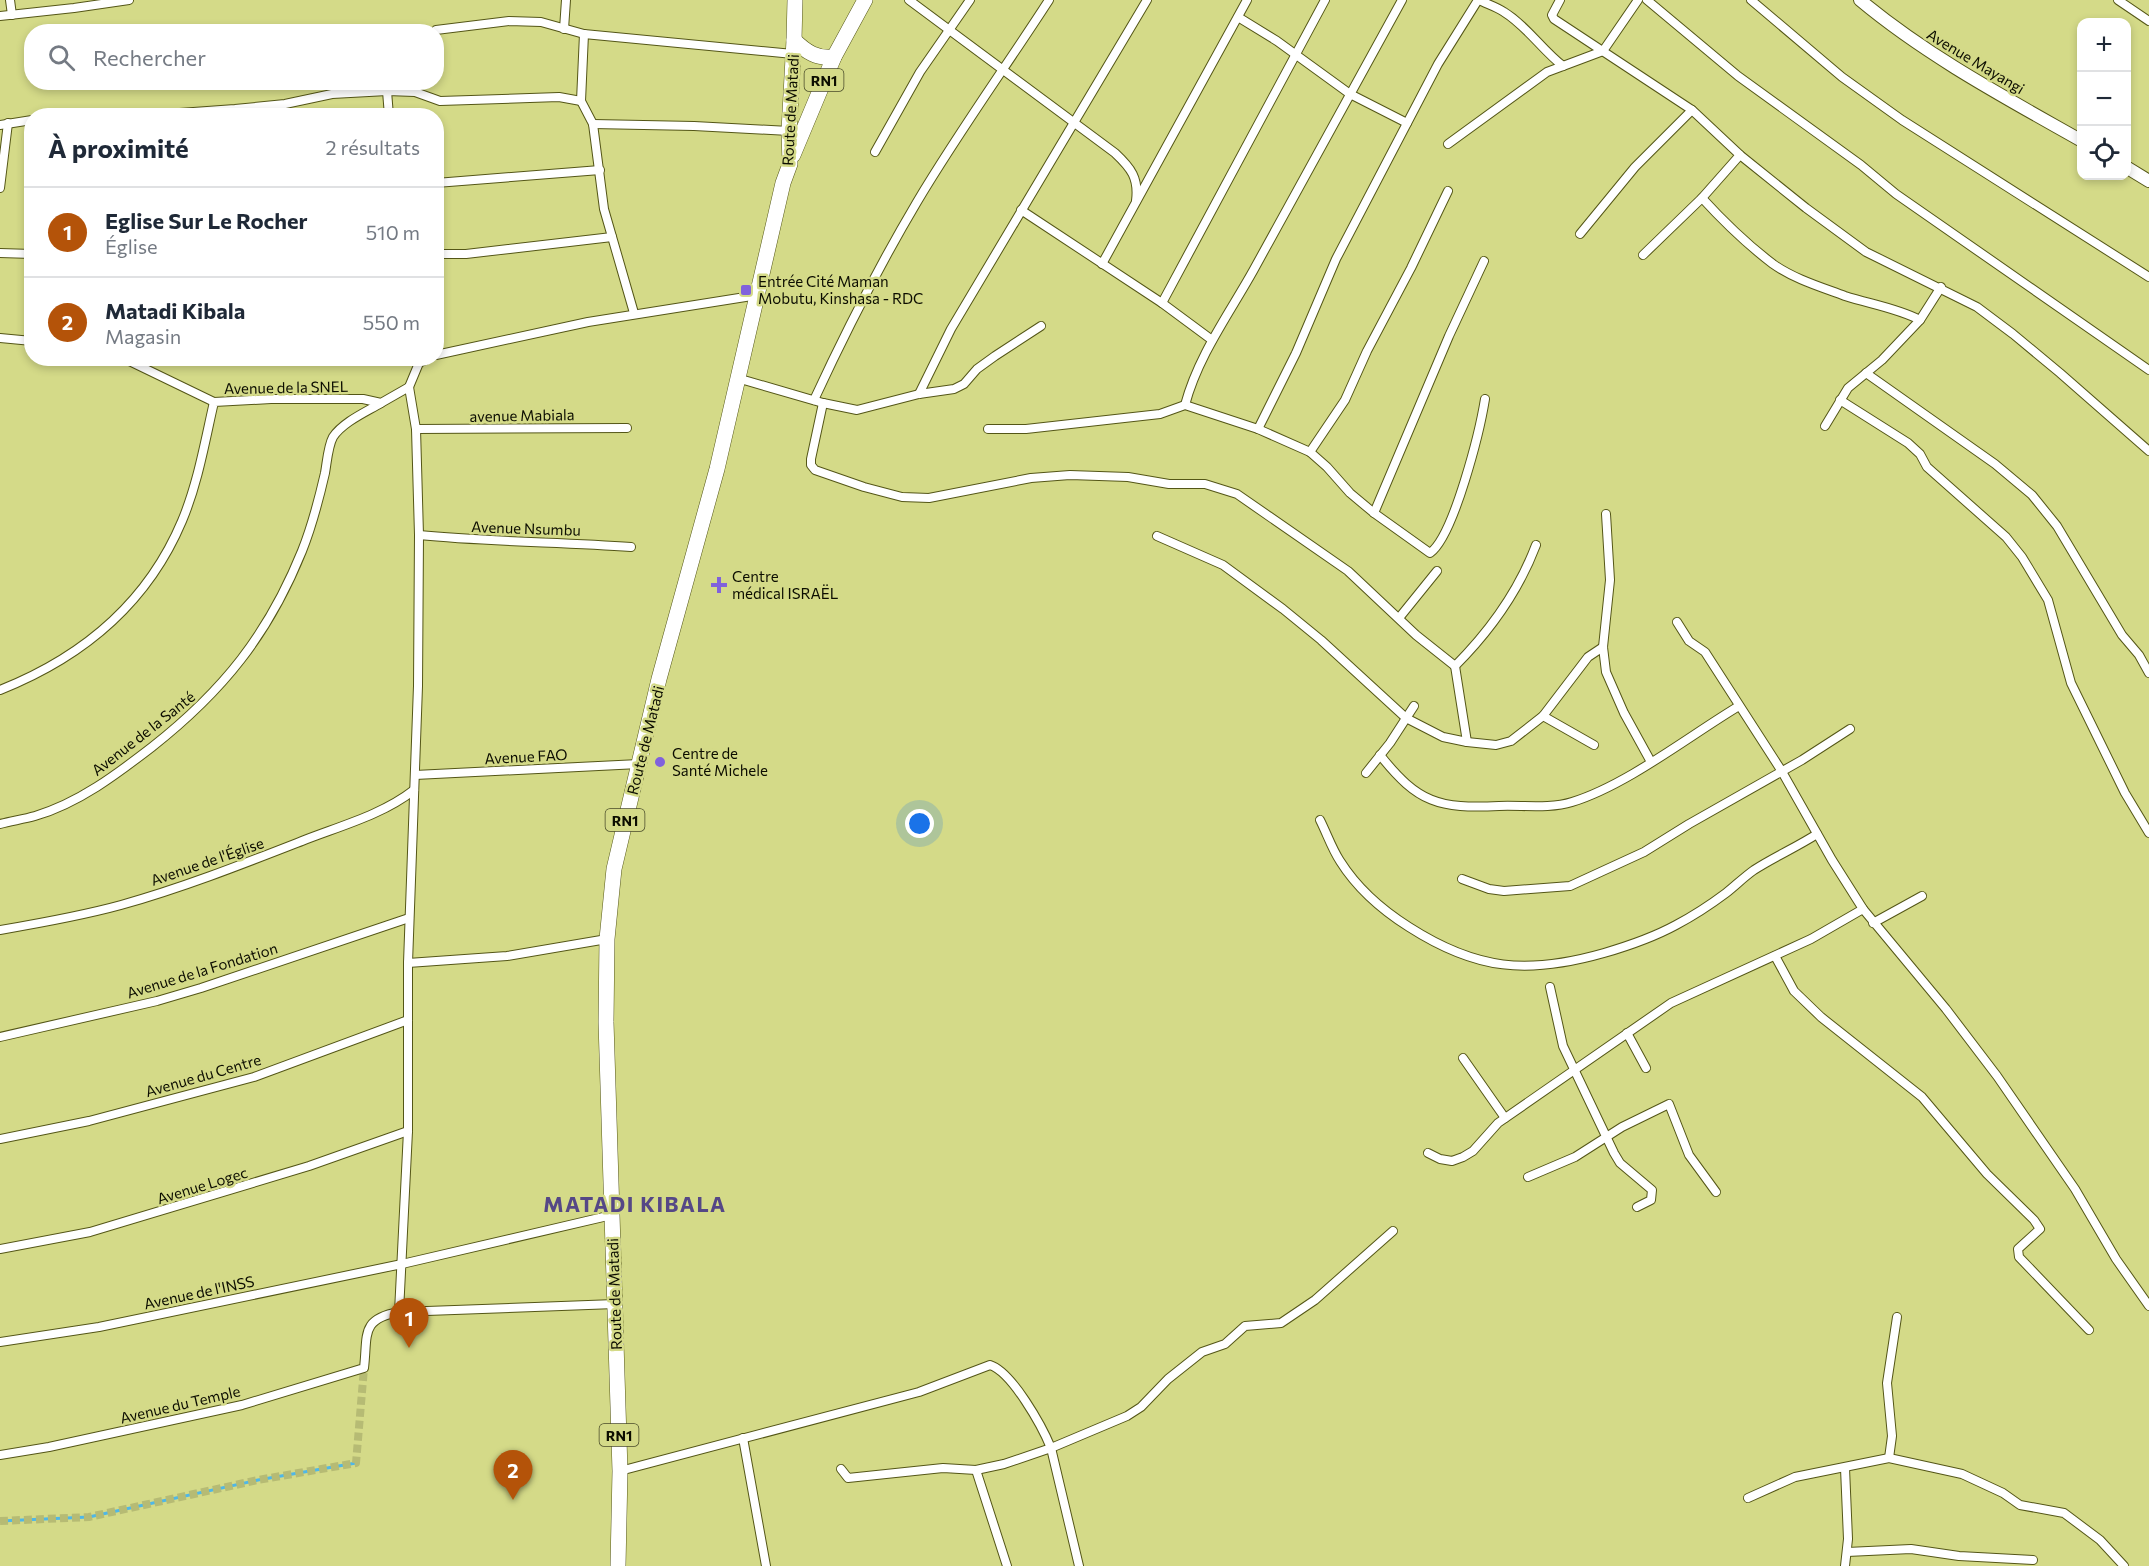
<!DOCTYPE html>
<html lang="fr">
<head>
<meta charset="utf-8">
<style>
	:root { --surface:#fff; --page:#f6f6f7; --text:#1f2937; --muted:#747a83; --line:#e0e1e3; --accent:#b45309 }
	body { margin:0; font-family:Commissioner,sans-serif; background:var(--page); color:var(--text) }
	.controls { position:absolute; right:18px; top:18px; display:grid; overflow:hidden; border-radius:12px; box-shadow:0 3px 9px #0003 }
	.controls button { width:54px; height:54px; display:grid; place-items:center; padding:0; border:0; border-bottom:2px solid var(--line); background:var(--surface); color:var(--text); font:30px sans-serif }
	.you { position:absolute; left:920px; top:824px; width:21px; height:21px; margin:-15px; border:4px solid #fff; border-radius:50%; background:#1a73e8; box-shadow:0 0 0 9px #1a73e833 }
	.badge { display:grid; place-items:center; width:39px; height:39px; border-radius:50%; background:var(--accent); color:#fff; font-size:20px; font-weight:700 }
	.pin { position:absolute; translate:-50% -50px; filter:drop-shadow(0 2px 3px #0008) }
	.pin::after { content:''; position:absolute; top:32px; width:21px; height:18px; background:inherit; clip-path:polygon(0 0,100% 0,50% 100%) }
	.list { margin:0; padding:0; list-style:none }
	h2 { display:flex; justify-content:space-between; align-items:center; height:78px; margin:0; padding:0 24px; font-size:26px }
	h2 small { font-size:20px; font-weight:400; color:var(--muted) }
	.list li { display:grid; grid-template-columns:39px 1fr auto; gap:18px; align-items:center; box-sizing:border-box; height:90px; padding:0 24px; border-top:2px solid var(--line) }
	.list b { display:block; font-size:22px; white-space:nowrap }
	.list p { margin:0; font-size:20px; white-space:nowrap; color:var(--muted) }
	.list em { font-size:20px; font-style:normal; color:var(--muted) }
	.icon { flex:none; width:33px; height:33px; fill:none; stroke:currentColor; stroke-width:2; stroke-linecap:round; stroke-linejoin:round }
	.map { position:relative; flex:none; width:2149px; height:1566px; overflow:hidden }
	.search { position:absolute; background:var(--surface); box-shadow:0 3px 9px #0003; left:24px; top:24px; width:420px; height:66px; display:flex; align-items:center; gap:15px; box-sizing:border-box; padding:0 21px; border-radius:24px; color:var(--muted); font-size:22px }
	.panel { position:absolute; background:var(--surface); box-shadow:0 3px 9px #0003; left:24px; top:108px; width:420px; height:258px; border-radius:24px }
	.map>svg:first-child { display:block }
</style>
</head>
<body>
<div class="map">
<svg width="2149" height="1566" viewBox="0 0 2149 1566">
	<rect width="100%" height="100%" fill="#d4da88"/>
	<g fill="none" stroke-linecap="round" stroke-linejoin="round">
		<path stroke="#4fb7e7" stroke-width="3" d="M0 1521 89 1517 258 1480 356 1463"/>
		<path stroke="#b6bb74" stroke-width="8" stroke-dasharray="8 4" stroke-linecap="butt" d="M0 1521 89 1517 258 1480 356 1463 364 1368"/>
		<g stroke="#545617" stroke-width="10">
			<g id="street">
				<path d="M10 0 12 15"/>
				<path d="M909 0 1115 153C1131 168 1139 178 1136 201"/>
				<path d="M1479 0C1487 4 1497 7 1504 12 1527 26 1542 50 1563 66"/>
				<path d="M1560 0 1552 15 1554 19 1692 110 1740 155 1806 208 1866 252 1977 307 2013 334 2060 373 2149 451"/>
				<path d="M1647 0 1738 76 1861 165 1896 194 2149 370"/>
				<path d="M1751 0 1842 77 1902 120 2149 277"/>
				<path d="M2118 0 2149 21"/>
				<path d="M0 16 74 8 129 0"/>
				<path d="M1238 17 1277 41 1350 94 1407 123"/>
				<path d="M564 29 566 0"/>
				<path d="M436 30 509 21 541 22 584 34 793 54"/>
				<path d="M584 34 581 101 593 124 604 209 634 313"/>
				<path d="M387 91 389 116"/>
				<path d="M67 116H81"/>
				<path d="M138 116 235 109 285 104 332 94 387 91 415 92 440 101 559 97 581 101"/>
				<path d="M593 124 694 126 789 131"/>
				<path d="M0 125 32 120"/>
				<path d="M1448 144 1547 72 1603 51 1638 0"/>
				<path d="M875 152 920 72 970 0"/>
				<path d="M436 183 600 170"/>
				<path d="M0 188 8 123"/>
				<path d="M1702 198C1723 221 1748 245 1773 264 1794 279 1821 287 1845 296 1870 304 1897 308 1920 320"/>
				<path d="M1021 210 1162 303 1212 340"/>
				<path d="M1580 234 1635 167 1692 110"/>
				<path d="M0 253 32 254"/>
				<path d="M436 254H466L612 237"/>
				<path d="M1643 255 1702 198 1740 155"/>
				<path d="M1102 264 1247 0"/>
				<path d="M1162 303 1325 0"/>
				<path d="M0 338 32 341"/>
				<path d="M436 355 588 322 758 295"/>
				<path d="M123 358 214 402"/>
				<path d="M1866 373 1995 464 2032 495 2057 526 2122 635 2139 655 2149 673"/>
				<path d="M737 378 823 403 857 410 919 394 954 389 964 384 977 369 995 356 1041 326"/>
				<path d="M919 394 951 329 1147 0"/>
				<path d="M814 400C845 333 879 266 917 202 958 133 1005 68 1049 0"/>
				<path d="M1840 400 1908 443 1920 454 1927 467 2006 537 2022 557 2048 600 2071 683 2125 793 2149 833"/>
				<path d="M823 403 811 459V465L815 470 864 487 902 497 929 498 1031 478 1070 475 1128 477 1169 484H1205L1237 494 1348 571 1416 635 1455 666C1489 632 1519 590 1536 545"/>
				<path d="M1185 405C1198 356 1229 314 1253 271 1302 181 1352 91 1402 0"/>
				<path d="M1825 426 1848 388 1882 360 1920 320 1941 287"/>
				<path d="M416 429 627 428"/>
				<path d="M988 429H1026L1160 414 1185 405 1258 429 1310 452 1327 467 1350 493 1374 513 1430 553C1454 536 1480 430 1485 399"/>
				<path d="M1258 429 1296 353 1336 259 1438 64 1478 0"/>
				<path d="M1310 452 1345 400 1367 351 1411 268 1448 191"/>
				<path d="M1374 513 1449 336 1484 261"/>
				<path d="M1606 514 1610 580 1603 647 1606 672 1624 713 1651 762"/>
				<path d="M419 535C490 542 561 542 631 547"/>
				<path d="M1157 536 1223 565 1283 609 1321 640 1406 718 1443 737 1467 742 1496 745 1511 741 1543 716 1588 657 1603 647"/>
				<path d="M1399 618 1437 571"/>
				<path d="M1677 622 1689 641 1705 652 1781 770 1832 860 1863 909 1946 1009 1997 1076 2075 1189 2116 1259 2149 1306"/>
				<path d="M1455 666 1467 742"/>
				<path d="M0 690C83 657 147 604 182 521 198 483 205 441 214 402L271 399H363L381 403 409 387 419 363 429 358"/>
				<path d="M1543 716 1594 745"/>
				<path d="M1380 755C1418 803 1439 809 1499 806 1522 805 1550 809 1572 802 1627 785 1689 736 1739 706"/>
				<path d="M1366 773 1390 743 1414 706"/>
				<path d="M415 775 639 764"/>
				<path d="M1320 820C1327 834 1332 849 1340 861 1357 888 1382 910 1409 927 1476 970 1527 975 1604 953 1628 946 1654 937 1676 925 1693 916 1710 905 1726 893 1735 886 1744 877 1754 870 1774 857 1797 847 1817 834"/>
				<path d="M0 824C12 821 24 819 35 816 79 803 117 774 152 747 223 691 268 635 302 551 312 526 319 499 325 473 327 462 328 446 333 437 343 422 366 412 381 403"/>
				<path d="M1462 879 1489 889 1504 891 1570 886 1644 852 1689 824 1802 760 1850 729"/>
				<path d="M1873 923 1922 896"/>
				<path d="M0 930C41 923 81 916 121 905 182 888 243 864 302 841 340 826 382 815 414 790"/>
				<path d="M1775 956 1794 991 1821 1017 1922 1097 1987 1174 2034 1220 2040 1229 2018 1249 2019 1257 2089 1330"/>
				<path d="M408 963 507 956 607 939"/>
				<path d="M1550 987 1563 1046 1614 1153 1620 1163 1652 1190 1651 1200 1637 1207"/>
				<path d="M1627 1033 1646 1068"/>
				<path d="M0 1037 157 1001 201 988 409 918"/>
				<path d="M1463 1058 1505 1118"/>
				<path d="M0 1139 89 1121 254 1077 408 1020"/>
				<path d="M1428 1153 1440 1159 1452 1161 1463 1157 1473 1151 1498 1123 1671 1003 1811 939 1863 909"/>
				<path d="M1528 1177 1575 1157 1622 1127 1669 1104 1689 1155 1716 1192"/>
				<path d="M0 1249 90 1232 309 1166 408 1131"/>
				<path d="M399 1312 408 1131V963L418 686 419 535 416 429 409 387"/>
				<path d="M0 1342 99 1327 402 1264 612 1215"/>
				<path d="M743 1438 766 1566"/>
				<path d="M0 1455 49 1447 242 1405 364 1368C368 1335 360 1319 399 1312L615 1304"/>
				<path d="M1889 1458 1892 1436 1887 1383 1897 1317"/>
				<path d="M1845 1468 1848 1539 1845 1566"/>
				<path d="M841 1469 848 1478 943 1468 976 1470 1004 1464 1051 1448 1127 1416 1141 1407 1168 1379 1202 1352 1225 1344 1245 1326 1281 1323 1315 1300 1393 1231"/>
				<path d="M976 1470 1007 1566"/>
				<path d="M620 1471 919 1392 990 1365C1012 1372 1042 1426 1051 1448L1079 1566"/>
				<path d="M1748 1498 1795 1477 1889 1458 1962 1474 2003 1493 2020 1505 2064 1513 2100 1540 2124 1566"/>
				<path d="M1847 1552 1911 1549 1959 1556 2033 1560"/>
			</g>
		</g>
		<g stroke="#545617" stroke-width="14">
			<g id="secondary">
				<path d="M1860 0C1927 56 2006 98 2082 141"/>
				<path d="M2126 167 2149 181"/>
			</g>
		</g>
		<g stroke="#545617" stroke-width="16">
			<g id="highway">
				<path d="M794 40C806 52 817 59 834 57"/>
				<path d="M793 155 834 57 865 0"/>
				<path d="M618 1566 620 1471 606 1022 607 939 614 869 659 679 717 469 783 183 790 164 789 131 794 40 795 0"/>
			</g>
		</g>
		<use href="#street" stroke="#fff" stroke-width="8"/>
		<use href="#secondary" stroke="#fff" stroke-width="12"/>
		<use href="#highway" stroke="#fff" stroke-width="15"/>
	</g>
	<g fill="#8061dc" stroke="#d4da88" stroke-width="2">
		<rect x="740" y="284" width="12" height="12" rx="3"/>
		<path d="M716 576h6v6h6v6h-6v6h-6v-6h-6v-6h6z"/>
		<circle cx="660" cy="762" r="6"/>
	</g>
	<g text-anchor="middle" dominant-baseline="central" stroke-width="5" stroke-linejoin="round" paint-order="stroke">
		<g fill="#d4da88" stroke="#484a29" stroke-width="1.5">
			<rect x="804.5" y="69" width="39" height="22" rx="4.5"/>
			<rect x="605.5" y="809" width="39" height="22" rx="4.5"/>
			<rect x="599.5" y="1424" width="39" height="22" rx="4.5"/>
		</g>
		<g font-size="14" font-weight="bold" fill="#0c0d00">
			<text x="824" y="80">RN1</text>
			<text x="625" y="820">RN1</text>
			<text x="619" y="1435">RN1</text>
		</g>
		<g font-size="15" fill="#0c0d00" stroke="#d4da88">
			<text transform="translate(1976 61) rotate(31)">Avenue Mayangi</text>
			<text transform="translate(790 110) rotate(-87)">Route de Matadi</text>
			<text transform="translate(286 387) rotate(-1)">Avenue de la SNEL</text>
			<text transform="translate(522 415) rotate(-1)">avenue Mabiala</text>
			<text transform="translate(526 528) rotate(2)">Avenue Nsumbu</text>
			<text transform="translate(143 733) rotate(-38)">Avenue de la Santé</text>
			<text transform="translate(645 740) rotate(-76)">Route de Matadi</text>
			<text transform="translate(526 756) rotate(-3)">Avenue FAO</text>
			<text transform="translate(207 861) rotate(-19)">Avenue de l'Église</text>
			<text transform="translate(202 970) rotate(-17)">Avenue de la Fondation</text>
			<text transform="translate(203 1075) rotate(-16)">Avenue du Centre</text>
			<text transform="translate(202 1185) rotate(-17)">Avenue Logec</text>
			<text transform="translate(199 1292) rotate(-12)">Avenue de l'INSS</text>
			<text transform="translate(614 1294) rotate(-92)">Route de Matadi</text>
			<text transform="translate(180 1404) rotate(-13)">Avenue du Temple</text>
		</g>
		<g font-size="15" fill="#0c0d00" stroke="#d4da88" text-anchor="start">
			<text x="758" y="281">Entrée Cité Maman<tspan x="758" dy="17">Mobutu, Kinshasa - RDC</tspan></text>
			<text x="732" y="576">Centre<tspan x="732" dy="17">médical ISRAËL</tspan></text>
			<text x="672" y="753">Centre de<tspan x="672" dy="17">Santé Michele</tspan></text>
		</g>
		<g font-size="21" font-weight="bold" letter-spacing="1.5" fill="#554786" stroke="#d4da88">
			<text x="635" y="1203">MATADI KIBALA</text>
		</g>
	</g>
</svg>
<div class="controls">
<button>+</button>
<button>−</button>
<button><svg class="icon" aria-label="locate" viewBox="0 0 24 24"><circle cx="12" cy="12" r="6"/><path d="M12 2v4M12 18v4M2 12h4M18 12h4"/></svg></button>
</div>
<div class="you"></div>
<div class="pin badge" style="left:409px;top:1348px">1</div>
<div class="pin badge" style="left:513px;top:1500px">2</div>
<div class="search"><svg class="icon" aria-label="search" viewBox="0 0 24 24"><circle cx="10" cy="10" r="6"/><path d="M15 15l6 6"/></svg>Rechercher</div>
<section class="panel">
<h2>À proximité<small>2 résultats</small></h2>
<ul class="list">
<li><span class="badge">1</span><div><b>Eglise Sur Le Rocher</b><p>Église</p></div><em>510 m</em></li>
<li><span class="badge">2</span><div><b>Matadi Kibala</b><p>Magasin</p></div><em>550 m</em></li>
</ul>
</section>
</div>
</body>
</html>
